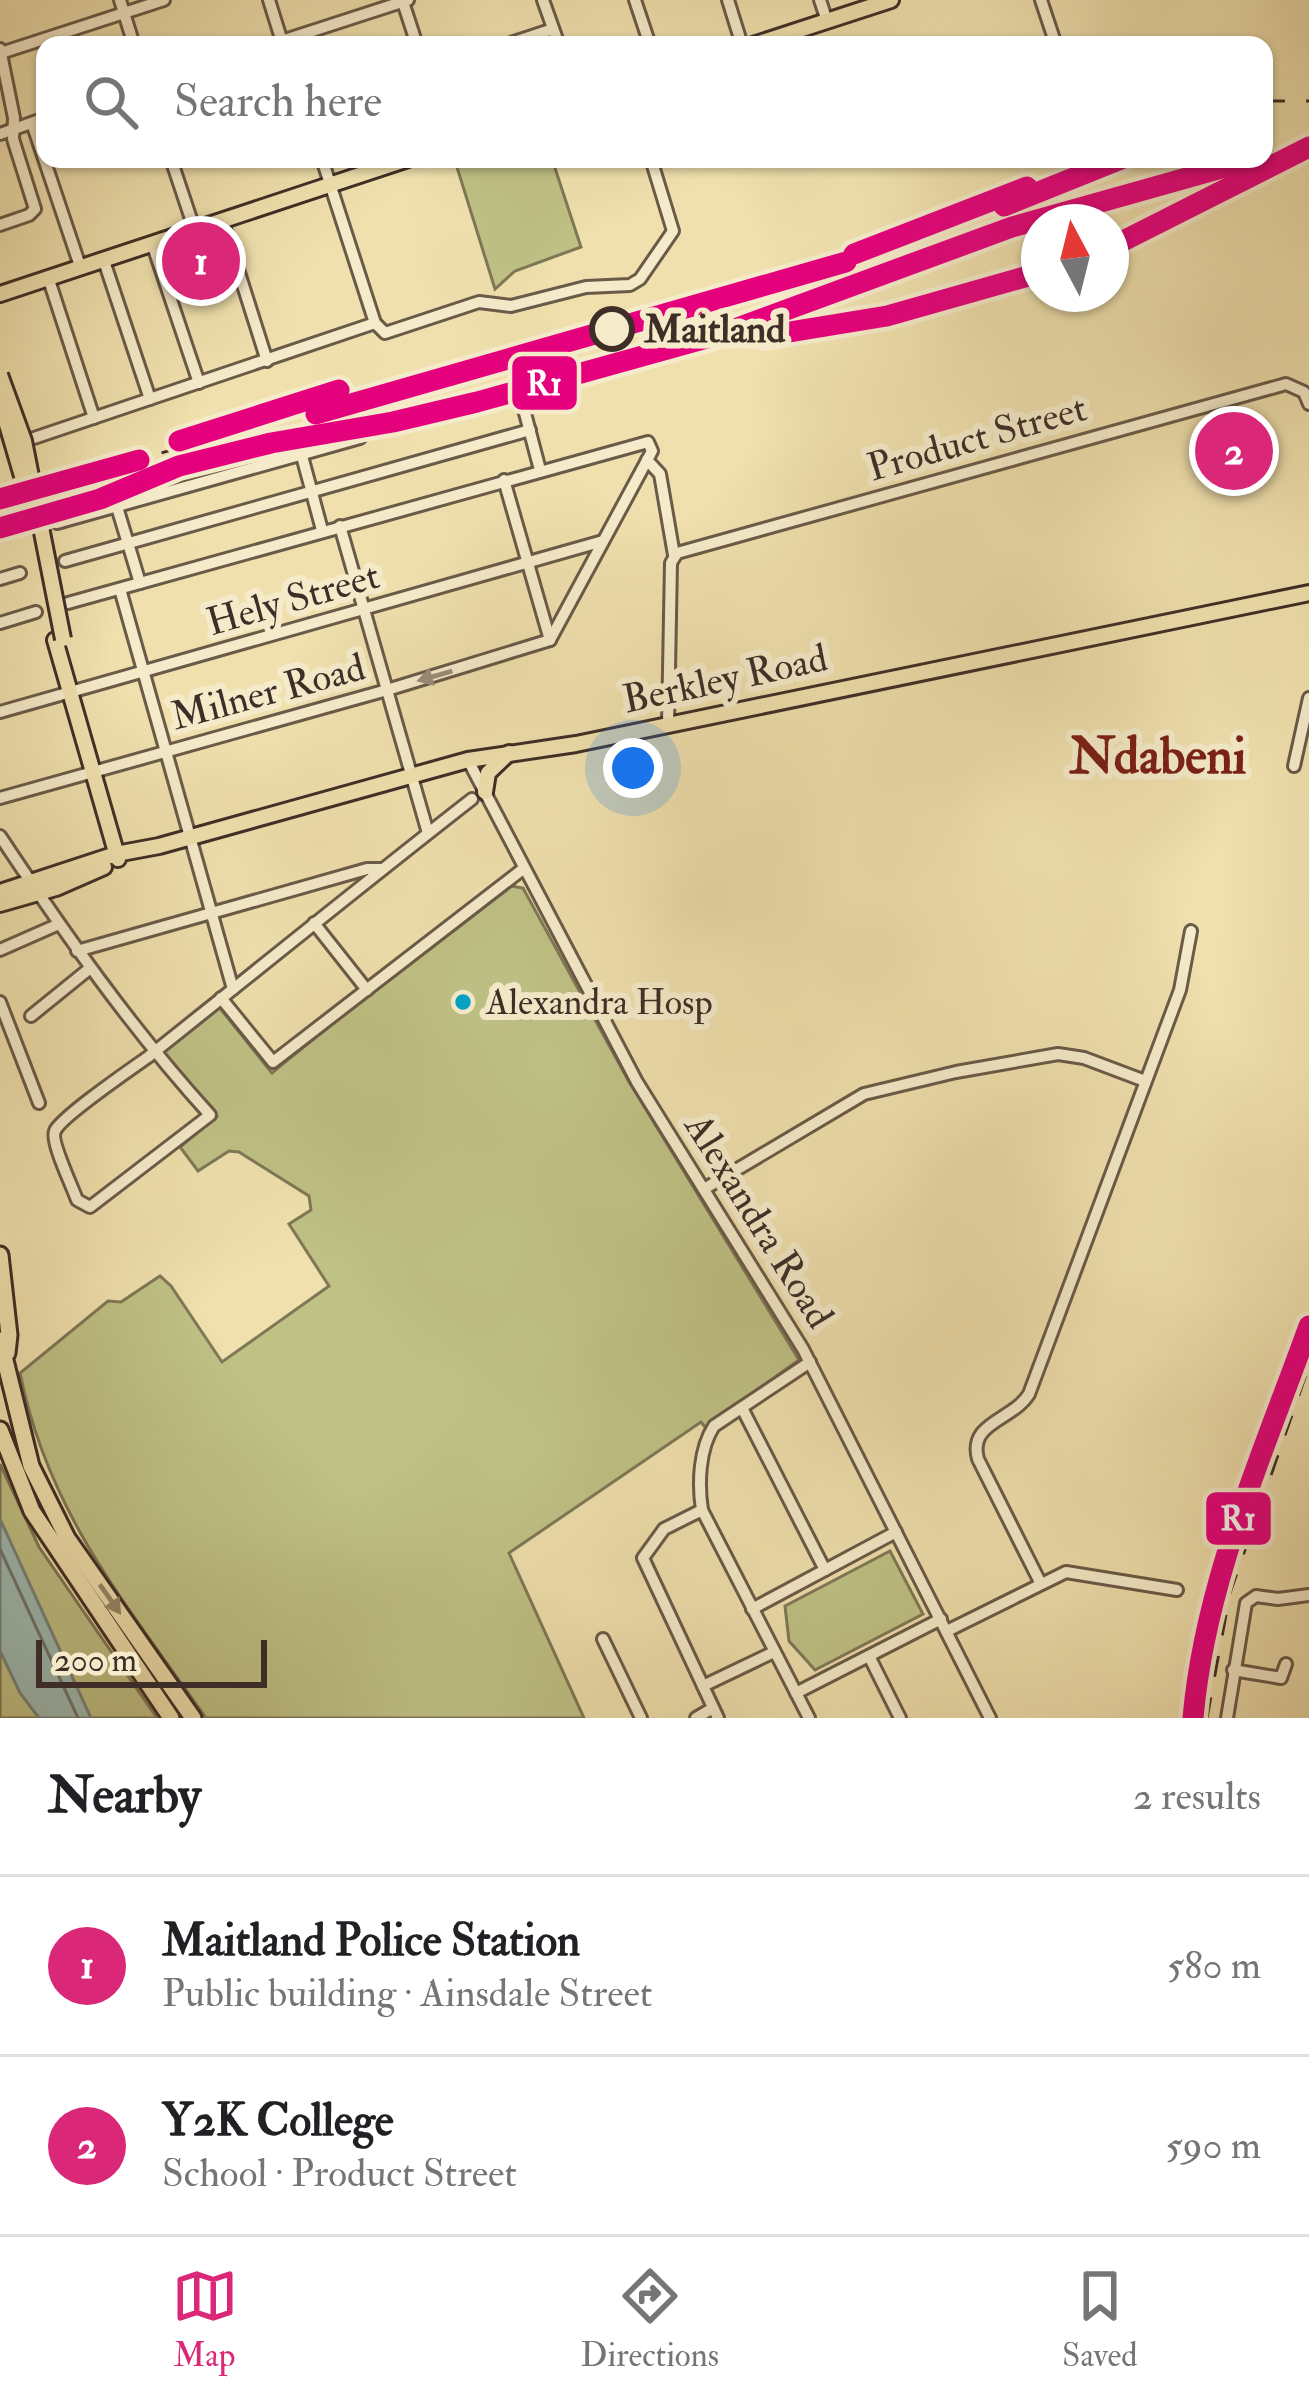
<!DOCTYPE html>
<html lang="en">
<head>
<meta charset="utf-8">
<style>
	:root { --surface:#fff; --page:#f2f2f2; --text:#202124; --muted:#757577; --line:#e0e0e0; --accent:#db2777 }
	body { margin:0; font-family:"IM FELL Double Pica",serif; background:var(--page); color:var(--text) }
	.compass { position:absolute; left:1021px; top:204px; width:108px; height:108px; border-radius:50%; background:var(--surface); box-shadow:0 3px 9px #0004; rotate:353deg }
	.scale { position:absolute; left:36px; bottom:30px; width:231px; box-sizing:border-box; padding-left:12px; border:6px solid #3e2e27; border-top:0; font-size:33px; line-height:42px; white-space:nowrap; color:#3e2e27; -webkit-text-stroke:9px #f5ebca; paint-order:stroke }
	.you { position:absolute; left:633px; top:768px; width:42px; height:42px; margin:-30px; border:9px solid #fff; border-radius:50%; background:#1a73e8; box-shadow:0 0 0 18px #1a73e833 }
	.badge { display:grid; place-items:center; width:78px; height:78px; border-radius:50%; background:var(--accent); color:#fff; font-size:39px; font-weight:700 }
	.pin { position:absolute; translate:-50% -50%; border:6px solid #fff; box-shadow:0 3px 12px #0006 }
	.list { margin:0; padding:0; list-style:none }
	h2 { display:flex; justify-content:space-between; align-items:center; height:156px; margin:0; padding:0 48px; font-size:51px }
	h2 small { font-size:39px; font-weight:400; color:var(--muted) }
	.list li { display:grid; grid-template-columns:78px 1fr auto; gap:36px; align-items:center; box-sizing:border-box; height:180px; padding:0 48px; border-top:3px solid var(--line) }
	.list b { display:block; font-size:45px; white-space:nowrap }
	.list p { margin:0; font-size:39px; white-space:nowrap; color:var(--muted) }
	.list em { font-size:39px; font-style:normal; color:var(--muted) }
	.icon { flex:none; width:66px; height:66px; fill:none; stroke:currentColor; stroke-width:2; stroke-linecap:round; stroke-linejoin:round }
	.map { position:relative; flex:none; width:1309px; height:1718px; overflow:hidden }
	.search { position:absolute; background:var(--surface); box-shadow:0 3px 9px #0004; left:36px; right:36px; top:36px; height:132px; display:flex; align-items:center; gap:30px; box-sizing:border-box; padding:0 42px; border-radius:24px; color:var(--muted); font-size:45px }
	.sheet { height:516px; background:var(--surface) }
	nav { display:flex; justify-content:space-around; align-items:center; box-sizing:border-box; height:168px; border-top:3px solid var(--line); background:var(--surface); font-size:33px; color:var(--muted) }
	nav a { display:grid; justify-items:center; gap:6px }
	nav .on { color:var(--accent) }
	.map>svg:first-child { display:block }
</style>
</head>
<body>
<div class="map">
<svg width="1309" height="1718" viewBox="0 0 1309 1718">
	<rect width="100%" height="100%" fill="#efe0ad"/>
	<filter id="stains"><feTurbulence type="fractalNoise" baseFrequency=".00167" numOctaves="4"/><feColorMatrix values="0 0 0 0 .2 0 0 0 0 .09 0 0 0 0 .02 0 0 0 .5 -.17"/></filter>
	<radialGradient id="worn" r=".72"><stop offset=".6" stop-color="#630" stop-opacity="0"/><stop offset="1" stop-color="#630" stop-opacity=".3"/></radialGradient>
	<g fill="#bfc185" stroke="#7e7856" stroke-width="3">
		<path d="M472 159H552L581 247 515 271 495 289 456 164Z"/>
		<path d="M511 886 523 888 628 1080 799 1360 705 1427 701 1422 509 1553 584 1718H206C126 1604 48 1513 20 1373L108 1301 121 1302 160 1276 171 1286 222 1362 329 1286 289 1224 311 1210 309 1196 239 1152 229 1151 198 1171 180 1147 217 1116 162 1053 219 1007 272 1073C350 1008 431 949 511 886Z"/>
		<path d="M0 1464 39 1547 157 1718H0Z"/>
		<path d="M890 1551 923 1614 815 1670 789 1641 785 1606Z"/>
	</g>
	<path fill="#9dbbb4" stroke="#77837c" stroke-width="3" d="M0 1519 91 1718H39L20 1693 0 1651Z"/>
	<g fill="none" stroke-linecap="round" stroke-linejoin="round">
		<path stroke="#6e746e" stroke-width="3" d="M0 1549 78 1718"/>
		<g stroke="#6a5a48" stroke-width="16">
			<g id="minor">
				<path d="M120 0 134 45"/>
				<path d="M269 0 283 45"/>
				<path d="M543 0 559 45"/>
				<path d="M635 0 650 45"/>
				<path d="M728 0 742 45"/>
				<path d="M820 0 827 21"/>
				<path d="M1041 0 1056 45"/>
				<path d="M403 2 417 45"/>
				<path d="M269 45 408 0"/>
				<path d="M505 45 553 29"/>
				<path d="M0 49 14 118 13 139 35 209 29 215 0 225"/>
				<path d="M1 53 164 0"/>
				<path d="M32 123 80 266"/>
				<path d="M0 134 45 118"/>
				<path d="M171 159 194 228"/>
				<path d="M322 159 375 323 385 333 479 302 511 306 586 287 630 285 640 279 673 231 651 159"/>
				<path d="M222 219 267 361"/>
				<path d="M152 243 199 383"/>
				<path d="M103 258 150 399"/>
				<path d="M48 277 94 418"/>
				<path d="M521 398 540 470"/>
				<path d="M34 438 375 323"/>
				<path d="M302 456 322 530"/>
				<path d="M647 460 660 474 674 555"/>
				<path d="M504 480 550 640"/>
				<path d="M117 507 140 583"/>
				<path d="M57 523 360 438"/>
				<path d="M340 526 428 833"/>
				<path d="M65 561 530 430"/>
				<path d="M0 579 20 573"/>
				<path d="M120 589 233 989"/>
				<path d="M68 603 648 442 652 451 550 640"/>
				<path d="M0 623 36 612"/>
				<path d="M0 712 603 541"/>
				<path d="M668 724 671 563 677 553 1286 384 1304 392 1309 404"/>
				<path d="M468 760 637 1082 803 1349 990 1718"/>
				<path d="M1294 766 1309 698"/>
				<path d="M0 798 387 690 550 640"/>
				<path d="M0 836C65 934 131 1028 210 1115L90 1207 77 1200C73 1188 50 1141 55 1131 61 1117 131 1069 148 1057 256 971 363 884 472 799"/>
				<path d="M314 923 367 990"/>
				<path d="M0 950 59 924"/>
				<path d="M77 951 367 869H381"/>
				<path d="M221 998 273 1062 523 869"/>
				<path d="M0 1002 39 1103"/>
				<path d="M31 1016 89 969"/>
				<path d="M704 1189 864 1094 956 1072 1058 1054 1084 1058 1145 1081"/>
				<path d="M742 1408 825 1570"/>
				<path d="M702 1510 664 1529 643 1558 718 1718"/>
				<path d="M1040 1582 978 1459C968 1422 1012 1421 1029 1394L1180 990 1191 931"/>
				<path d="M752 1609 896 1532"/>
				<path d="M947 1631 1066 1572 1177 1590"/>
				<path d="M603 1639 641 1718"/>
				<path d="M869 1656 900 1718"/>
				<path d="M1233 1670 1281 1678 1286 1664"/>
				<path d="M703 1686 774 1652"/>
				<path d="M796 1693 941 1619"/>
				<path d="M696 1718 713 1708"/>
				<path d="M809 1718 702 1510C698 1484 699 1449 714 1426L810 1362"/>
				<path d="M1227 1718 1246 1603 1256 1596 1278 1599 1309 1595"/>
			</g>
		</g>
		<g stroke="#3e2e27" stroke-width="20">
			<g id="major">
				<path d="M753 45 891 0"/>
				<path d="M0 294 408 159"/>
				<path d="M55 640 118 859"/>
				<path d="M485 792 488 773 509 753"/>
				<path d="M0 892 116 854 159 846 468 760 576 744 1309 593"/>
				<path d="M0 904 56 888 104 867"/>
			</g>
		</g>
		<g stroke="#3e2e27" stroke-width="21">
			<g id="highway">
				<path d="M0 1255 9 1335 7 1353"/>
				<path d="M0 1340 31 1466 67 1538 193 1718"/>
				<path d="M0 1430 32 1511 171 1718"/>
			</g>
		</g>
		<use href="#minor" stroke="#f5ebca" stroke-width="10"/>
		<use href="#major" stroke="#efe0ad" stroke-width="14"/>
		<use href="#highway" stroke="#efe0ad" stroke-width="15"/>
		<g stroke="#3e2e27" stroke-width="3" stroke-dasharray="21 21" stroke-linecap="butt">
			<path d="M1264 101H1309"/>
			<path d="M1111 247 1309 147"/>
			<path d="M742 342 887 316 1039 273"/>
			<path d="M0 499 833 261 1096 159"/>
			<path d="M0 528 100 499 179 466 271 443 393 422 477 402 718 335 1012 227 1254 159"/>
			<path d="M1207 1718 1230 1593 1309 1366"/>
		</g>
		<g stroke="#3e2e27" stroke-width="20" stroke-linecap="butt">
			<g id="major-bridge">
				<path d="M0 375 24 441 63 639"/>
				<path d="M0 401 22 476"/>
			</g>
		</g>
		<use href="#major-bridge" stroke="#efe0ad" stroke-width="14"/>
		<g stroke="#f5ebca" stroke-width="30">
			<g id="rail-1">
				<path d="M1004 206 1121 159"/>
				<path d="M1111 247 1309 147"/>
				<path d="M854 254 1027 187"/>
				<path d="M765 336 887 316 1039 273"/>
				<path d="M316 414 846 262"/>
				<path d="M179 441 339 390"/>
				<path d="M0 499 139 460"/>
				<path d="M0 528 100 499 179 466 271 443 393 422 477 402 718 335 1012 227 1254 159"/>
				<path d="M1193 1718C1205 1581 1263 1454 1309 1326"/>
			</g>
		</g>
		<use href="#rail-1" stroke="#e5007d" stroke-width="21"/>
	</g>
	<defs><path id="oneway-solid" d="M-6-.8H1V-3.2L6.5 0L1 3.2V.8H-6Z" transform="scale(3)"/></defs>
	<use fill="#9a8c78" href="#oneway-solid" transform="translate(435 676) rotate(164)"/>
	<use fill="#96876a" href="#oneway-solid" transform="translate(110 1599) rotate(55)"/>
	<circle fill="#f5ebca" stroke="#3e2e27" stroke-width="6" cx="612" cy="329" r="20"/>
	<circle fill="#03a3c6" stroke="#f5ebca" stroke-width="4.5" cx="463" cy="1002" r="10"/>
	<g text-anchor="middle" dominant-baseline="central" stroke-width="12" stroke-linejoin="round" paint-order="stroke">
		<g font-size="36" fill="#3e2e27" stroke="#f5ebca" text-anchor="start">
			<text x="486" y="1002">Alexandra Hosp</text>
		</g>
		<g font-size="39" font-weight="bold" fill="#3e2e27" stroke="#f5ebca" text-anchor="start">
			<text x="644" y="329">Maitland</text>
		</g>
		<g font-size="39" fill="#3e2e27" stroke="#f5ebca">
			<text transform="translate(977 438) rotate(-16)">Product Street</text>
			<text transform="translate(293 599) rotate(-16)">Hely Street</text>
			<text transform="translate(725 679) rotate(-12)">Berkley Road</text>
			<text transform="translate(268 692) rotate(-15)">Milner Road</text>
			<text transform="translate(759 1221) rotate(58)">Alexandra Road</text>
		</g>
		<g font-size="51" font-weight="bold" fill="#7a1f14" stroke="#f5ebca">
			<text x="1158" y="757">Ndabeni</text>
		</g>
	</g>
	<g stroke="#f5ebca" stroke-width="4.5">
		<rect x="510" y="354" width="69" height="58" rx="12" fill="#e5007d"/>
		<rect x="1204" y="1490" width="69" height="57" rx="12" fill="#e5007d"/>
	</g>
	<g font-size="33" text-anchor="middle" font-weight="bold" fill="#fff">
		<text x="544" y="395">R1</text>
		<text x="1238" y="1530">R1</text>
	</g>
	<rect width="100%" height="100%" filter="url(#stains)"/>
	<rect width="100%" height="100%" fill="url(#worn)"/>
</svg>
<svg class="compass" viewBox="-18 -18 36 36"><path d="M0-13l5 13h-10z" fill="#e53935"/><path d="M0 13l5-13h-10z" fill="#757577"/></svg>
<div class="scale">200 m</div>
<div class="you"></div>
<div class="pin badge" style="left:201px;top:261px">1</div>
<div class="pin badge" style="left:1234px;top:451px">2</div>
<div class="search"><svg class="icon" aria-label="search" viewBox="0 0 24 24"><circle cx="10" cy="10" r="6"/><path d="M15 15l6 6"/></svg>Search here</div>
</div>
<section class="sheet">
<h2>Nearby<small>2 results</small></h2>
<ul class="list">
<li><span class="badge">1</span><div><b>Maitland Police Station</b><p>Public building · Ainsdale Street</p></div><em>580 m</em></li>
<li><span class="badge">2</span><div><b>Y2K College</b><p>School · Product Street</p></div><em>590 m</em></li>
</ul>
</section>
<nav>
<a class="on"><svg class="icon" aria-label="map" viewBox="0 0 24 24"><path d="M3 6l6-2 6 2 6-2v14l-6 2-6-2-6 2zM9 4v14M15 6v14"/></svg>Map</a>
<a><svg class="icon" aria-label="directions" viewBox="0 0 24 24"><path d="M12 3l9 9-9 9-9-9zM9 14v-3h6M13 9l2 2-2 2"/></svg>Directions</a>
<a><svg class="icon" aria-label="saved" viewBox="0 0 24 24"><path d="M7 4h10v16l-5-4-5 4z"/></svg>Saved</a>
</nav>
</body>
</html>
